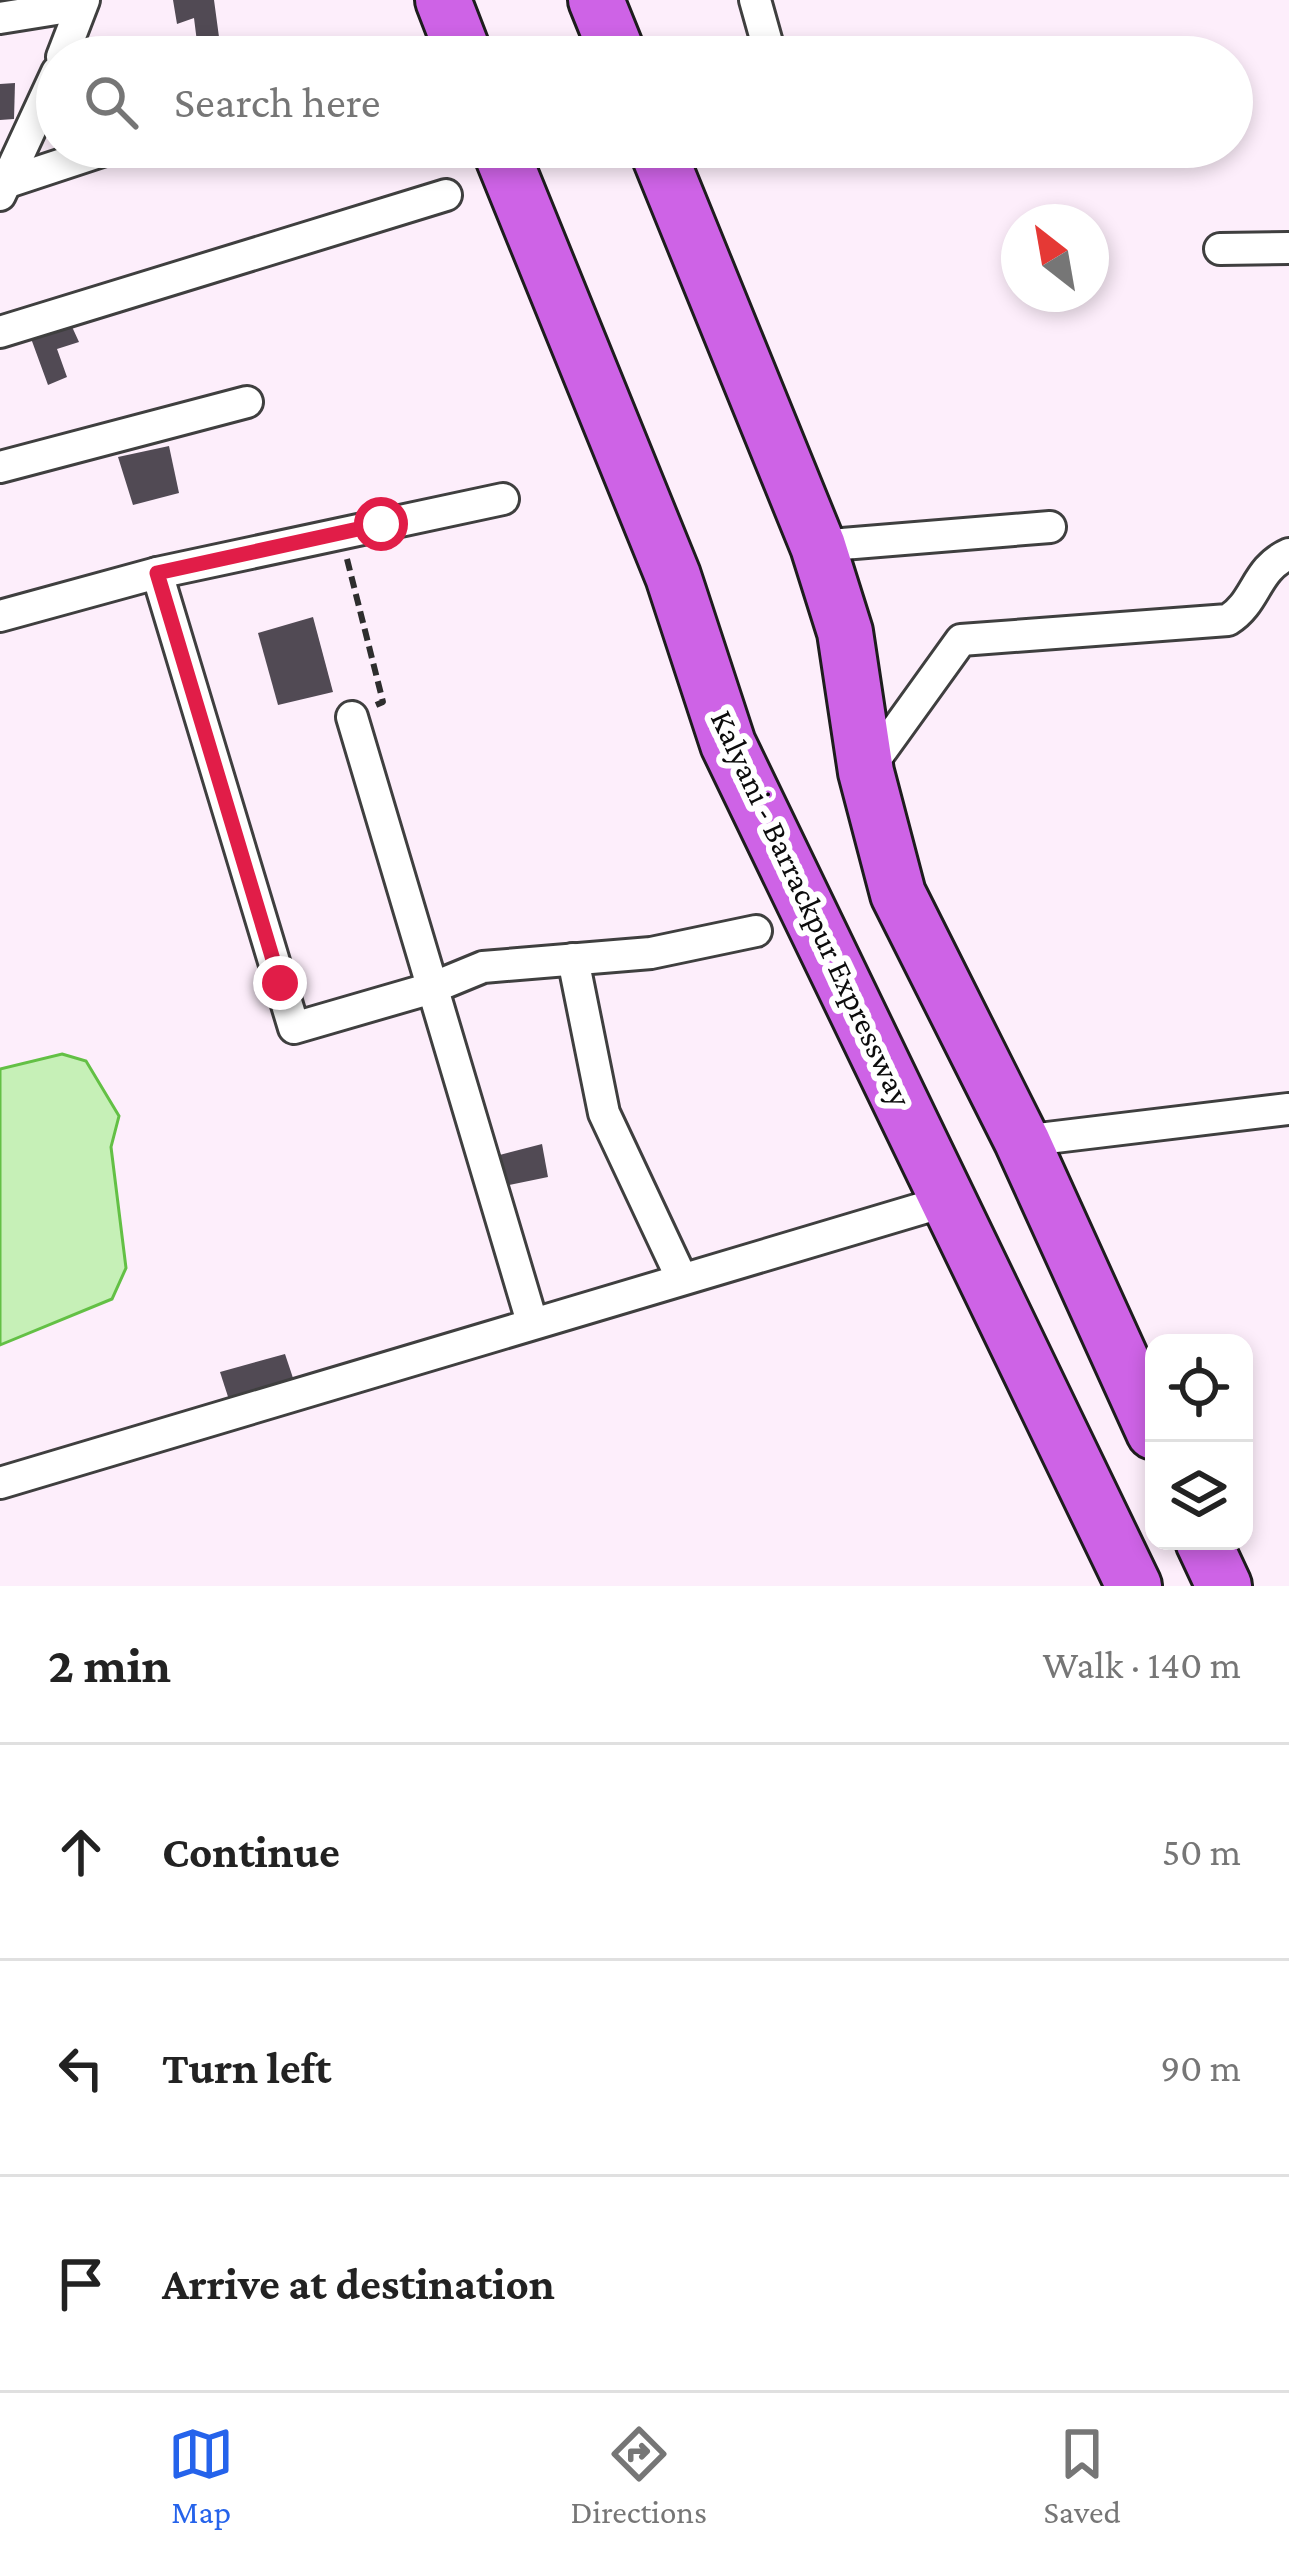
<!DOCTYPE html>
<html lang="en">
<head>
<meta charset="utf-8">
<style>
	:root { --surface:#fff; --page:#f6f6f6; --text:#222; --muted:#767676; --line:#e0e0e0; --accent:#2563eb }
	body { margin:0; font-family:"Crimson Pro",serif; background:var(--page); color:var(--text) }
	.controls { position:absolute; right:36px; bottom:36px; display:grid; overflow:hidden; border-radius:24px; box-shadow:0 6px 18px #0003 }
	.controls button { width:108px; height:108px; display:grid; place-items:center; padding:0; border:0; border-bottom:3px solid var(--line); background:var(--surface); color:var(--text); font:60px sans-serif }
	.compass { position:absolute; left:1001px; top:204px; width:108px; height:108px; border-radius:50%; background:var(--surface); box-shadow:0 6px 18px #0003; rotate:329deg }
	.stop { position:absolute; width:36px; height:36px; margin:-27px; border:9px solid #e11d48; border-radius:50%; background:#fff }
	.stop.end { background:#e11d48; border-color:#fff; box-shadow:0 3px 12px #0008 }
	.list { margin:0; padding:0; list-style:none }
	h2 { display:flex; justify-content:space-between; align-items:center; height:156px; margin:0; padding:0 48px; font-size:51px }
	h2 small { font-size:39px; font-weight:400; color:var(--muted) }
	.list li { display:grid; grid-template-columns:78px 1fr auto; gap:36px; align-items:center; box-sizing:border-box; height:216px; padding:0 48px; border-top:3px solid var(--line) }
	.list b { display:block; font-size:45px; white-space:nowrap }
	.list em { font-size:39px; font-style:normal; color:var(--muted) }
	.icon { flex:none; width:66px; height:66px; fill:none; stroke:currentColor; stroke-width:2; stroke-linecap:round; stroke-linejoin:round }
	.map { position:relative; flex:none; width:1289px; height:1586px; overflow:hidden }
	.search { position:absolute; background:var(--surface); box-shadow:0 6px 18px #0003; left:36px; right:36px; top:36px; height:132px; display:flex; align-items:center; gap:30px; box-sizing:border-box; padding:0 42px; border-radius:66px; color:var(--muted); font-size:45px }
	.sheet { height:804px; background:var(--surface) }
	nav { display:flex; justify-content:space-around; align-items:center; box-sizing:border-box; height:168px; border-top:3px solid var(--line); background:var(--surface); font-size:33px; color:var(--muted) }
	nav a { display:grid; justify-items:center; gap:6px }
	nav .on { color:var(--accent) }
	.map>svg:first-child { display:block }
</style>
</head>
<body>
<div class="map">
<svg width="1289" height="1586" viewBox="0 0 1289 1586">
	<rect width="100%" height="100%" fill="#fdeefb"/>
	<path fill="#c6f0b7" stroke="#63c045" stroke-width="3" d="M62 1054 86 1061 119 1116 111 1147 126 1268 112 1299 0 1345V1069Z"/>
	<g fill="#514a54">
		<path d="M173 0H214L219 37 197 42 194 18 177 24Z"/>
		<path d="M15 83 14 119 0 120V84Z"/>
		<path d="M285 147H328L331 153 291 166Z"/>
		<path d="M68 318 79 342 57 349 67 377 48 385 29 333Z"/>
		<path d="M169 446 179 493 133 505 118 457Z"/>
		<path d="M313 617 333 692 278 705 258 633Z"/>
		<path d="M542 1144 548 1177 500 1187 492 1157Z"/>
		<path d="M285 1354 296 1387 231 1406 220 1372Z"/>
	</g>
	<g fill="none" stroke-linecap="round" stroke-linejoin="round">
		<g stroke="#3f3f3f" stroke-width="36">
			<g id="street">
				<path d="M755 0 771 57"/>
				<path d="M0 18 81 5"/>
				<path d="M62 57 84 0"/>
				<path d="M390 57 392 56"/>
				<path d="M5 183 114 147"/>
				<path d="M0 195 57 72"/>
				<path d="M1220 249 1289 248"/>
				<path d="M0 332 446 195"/>
				<path d="M0 467 247 402"/>
				<path d="M818 546 1050 527"/>
				<path d="M157 573 294 1028 432 988 483 967 651 953 756 931"/>
				<path d="M0 616 157 573 503 499"/>
				<path d="M352 717 532 1322"/>
				<path d="M866 772 961 640 1228 620C1257 602 1255 569 1289 554"/>
				<path d="M573 959 604 1113 681 1277"/>
				<path d="M1022 1141 1288 1109"/>
				<path d="M0 1483 950 1200"/>
			</g>
		</g>
		<g stroke="#1d1d1d" stroke-width="60">
			<g id="highway">
				<path d="M443 0 465 57"/>
				<path d="M596 0 619 57"/>
				<path d="M499 147 673 576 728 744 1134 1586"/>
				<path d="M656 147 818 546 845 632 866 772 898 894 1022 1141 1154 1432"/>
				<path d="M1203 1541 1224 1586"/>
			</g>
		</g>
		<path stroke="#2e2e2e" stroke-width="6" stroke-dasharray="12 6" stroke-linecap="butt" d="M347 559 383 702 376 705"/>
		<use href="#street" stroke="#fff" stroke-width="30"/>
		<use href="#highway" stroke="#ce63e6" stroke-width="54"/>
	</g>
	<g fill="none" stroke-linecap="round" stroke-linejoin="round">
		<path stroke="#e11d48" stroke-width="15" d="M280 983 157 573 381 524"/>
	</g>
	<g text-anchor="middle" dominant-baseline="central" stroke-width="12" stroke-linejoin="round" paint-order="stroke">
		<g font-size="33" fill="#0c0c0c" stroke="#fff">
			<text transform="translate(812 908) rotate(65)">Kalyani - Barrackpur Expressway</text>
		</g>
	</g>
</svg>
<div class="controls">
<button><svg class="icon" aria-label="locate" viewBox="0 0 24 24"><circle cx="12" cy="12" r="6"/><path d="M12 2v4M12 18v4M2 12h4M18 12h4"/></svg></button>
<button><svg class="icon" aria-label="layers" viewBox="0 0 24 24"><path d="M12 4l9 5-9 5-9-5zM3 14l9 5 9-5"/></svg></button>
</div>
<svg class="compass" viewBox="-18 -18 36 36"><path d="M0-13l5 13h-10z" fill="#e53935"/><path d="M0 13l5-13h-10z" fill="#767676"/></svg>
<div class="stop" style="left:381px;top:524px"></div>
<div class="stop end" style="left:280px;top:983px"></div>
<div class="search"><svg class="icon" aria-label="search" viewBox="0 0 24 24"><circle cx="10" cy="10" r="6"/><path d="M15 15l6 6"/></svg>Search here</div>
</div>
<section class="sheet">
<h2>2 min<small>Walk · 140 m</small></h2>
<ul class="list">
<li><svg class="icon" aria-label="ahead" viewBox="0 0 24 24"><path d="M12 20V5M6 11l6-6 6 6"/></svg><div><b>Continue</b></div><em>50 m</em></li>
<li><svg class="icon" aria-label="left" viewBox="0 0 24 24"><path d="M17 20v-9H6M10 6l-5 5 5 5"/></svg><div><b>Turn left</b></div><em>90 m</em></li>
<li><svg class="icon" aria-label="arrive" viewBox="0 0 24 24"><path d="M6 21V4h12l-3 4 3 4H6"/></svg><div><b>Arrive at destination</b></div></li>
</ul>
</section>
<nav>
<a class="on"><svg class="icon" aria-label="map" viewBox="0 0 24 24"><path d="M3 6l6-2 6 2 6-2v14l-6 2-6-2-6 2zM9 4v14M15 6v14"/></svg>Map</a>
<a><svg class="icon" aria-label="directions" viewBox="0 0 24 24"><path d="M12 3l9 9-9 9-9-9zM9 14v-3h6M13 9l2 2-2 2"/></svg>Directions</a>
<a><svg class="icon" aria-label="saved" viewBox="0 0 24 24"><path d="M7 4h10v16l-5-4-5 4z"/></svg>Saved</a>
</nav>
</body>
</html>
